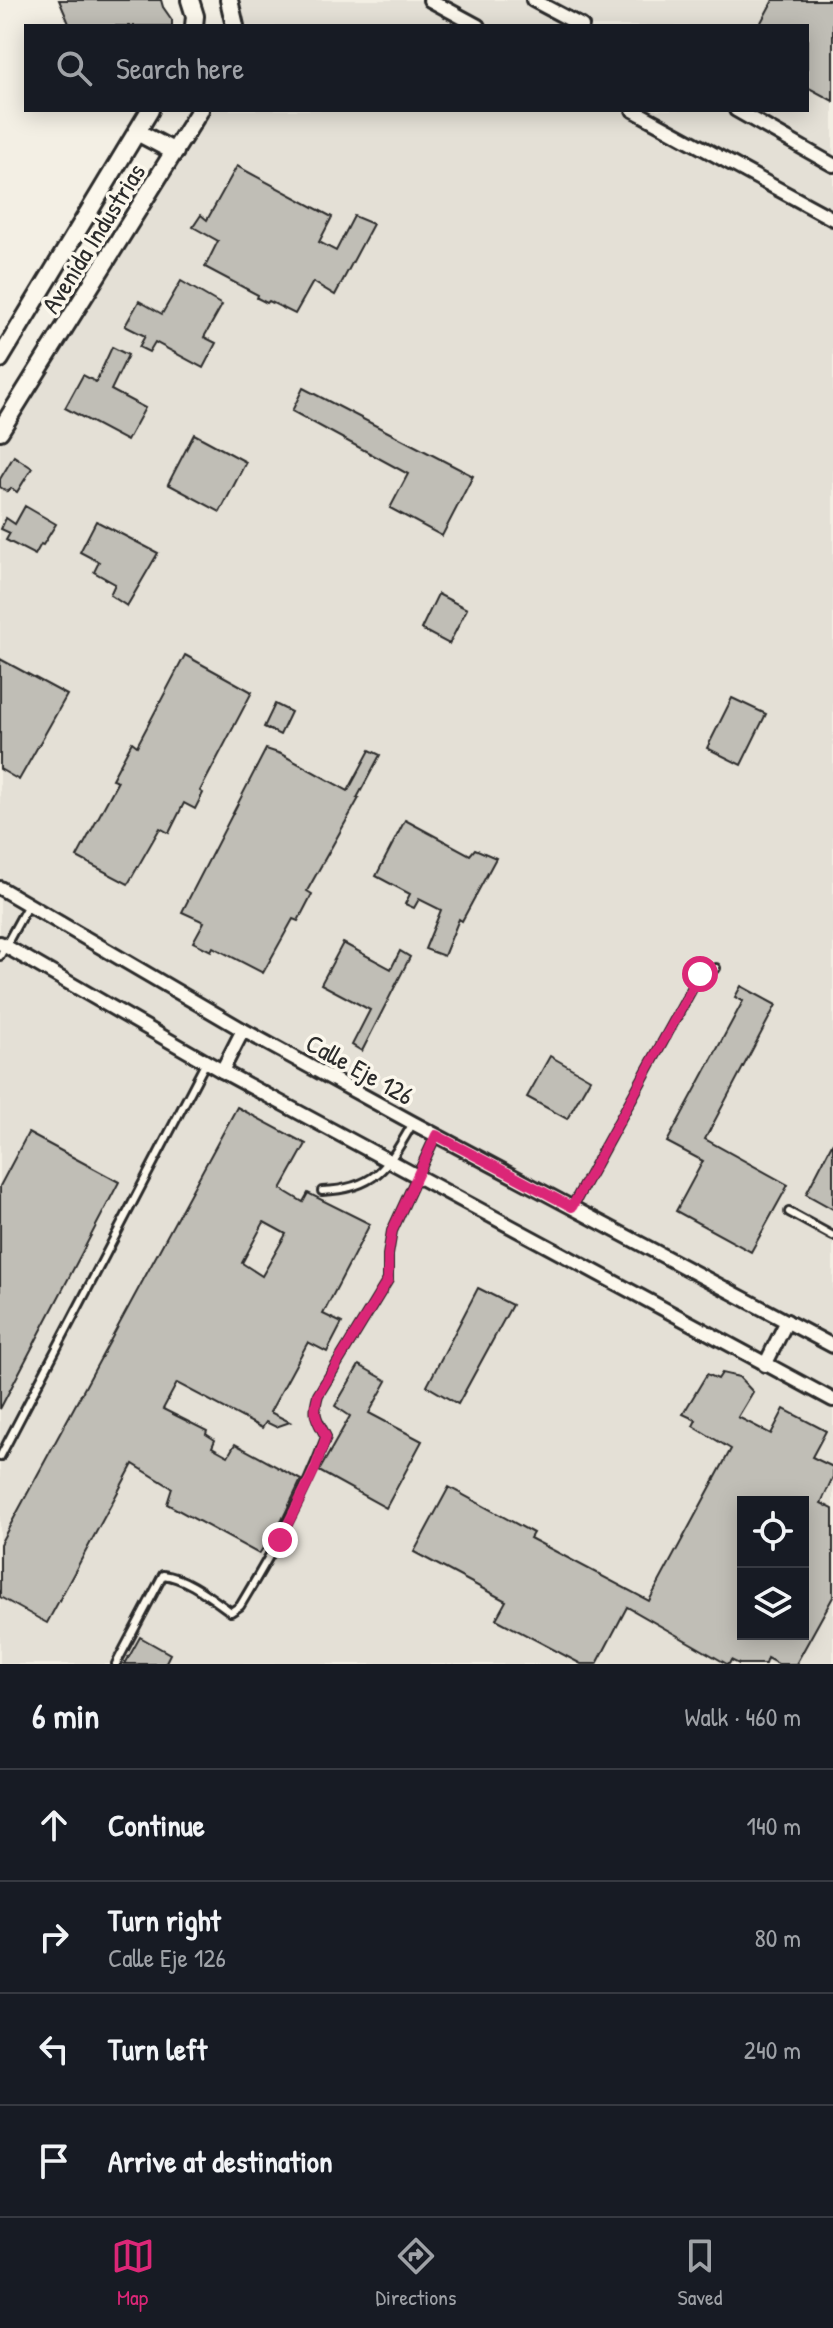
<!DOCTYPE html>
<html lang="en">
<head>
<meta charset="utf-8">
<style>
	:root { --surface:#171b24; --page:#20242c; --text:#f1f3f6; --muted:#9ea1a6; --line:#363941; --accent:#db2777 }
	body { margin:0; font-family:"Patrick Hand",sans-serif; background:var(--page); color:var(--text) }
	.controls { position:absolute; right:24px; bottom:24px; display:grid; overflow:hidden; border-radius:0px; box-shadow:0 4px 20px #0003 }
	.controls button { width:72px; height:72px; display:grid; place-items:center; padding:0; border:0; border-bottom:2px solid var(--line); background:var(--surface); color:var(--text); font:40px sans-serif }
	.stop { position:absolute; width:24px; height:24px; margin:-18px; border:6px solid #db2777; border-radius:50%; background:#fff }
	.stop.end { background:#db2777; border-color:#fff; box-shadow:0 2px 8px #0008 }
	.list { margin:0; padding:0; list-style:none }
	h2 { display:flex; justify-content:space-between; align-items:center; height:104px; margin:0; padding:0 32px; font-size:34px }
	h2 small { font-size:26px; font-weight:400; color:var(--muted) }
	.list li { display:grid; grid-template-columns:52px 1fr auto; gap:24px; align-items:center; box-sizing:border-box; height:112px; padding:0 32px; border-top:2px solid var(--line) }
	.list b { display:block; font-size:30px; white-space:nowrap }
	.list p { margin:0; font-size:26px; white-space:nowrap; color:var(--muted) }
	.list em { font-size:26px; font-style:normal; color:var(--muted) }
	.icon { flex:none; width:44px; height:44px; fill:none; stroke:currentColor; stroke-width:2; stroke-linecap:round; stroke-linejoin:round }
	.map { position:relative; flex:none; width:833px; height:1664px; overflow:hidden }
	.search { position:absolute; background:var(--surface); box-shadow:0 4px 20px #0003; left:24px; right:24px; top:24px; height:88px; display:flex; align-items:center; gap:20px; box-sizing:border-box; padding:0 28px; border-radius:0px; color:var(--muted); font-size:30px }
	.sheet { height:552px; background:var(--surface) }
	nav { display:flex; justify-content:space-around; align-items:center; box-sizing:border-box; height:112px; border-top:2px solid var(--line); background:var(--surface); font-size:22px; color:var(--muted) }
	nav a { display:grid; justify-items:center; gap:4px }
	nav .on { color:var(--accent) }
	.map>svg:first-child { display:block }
</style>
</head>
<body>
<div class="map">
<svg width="833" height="1664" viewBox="0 0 833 1664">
	<rect width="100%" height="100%" fill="#f3efe4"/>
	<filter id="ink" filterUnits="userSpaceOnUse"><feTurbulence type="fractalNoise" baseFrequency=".0125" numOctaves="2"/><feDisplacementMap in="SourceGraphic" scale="16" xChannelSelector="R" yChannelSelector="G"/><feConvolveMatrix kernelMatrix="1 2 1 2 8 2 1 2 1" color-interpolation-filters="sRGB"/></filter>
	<g filter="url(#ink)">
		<path fill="#e4e0d6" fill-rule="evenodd" d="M235 0H833V1664H0V436L207 110H807V26H240ZM743 1502H803V1634H743Z"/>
		<g fill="#c0beb6" stroke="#2b2b2b" stroke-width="2" fill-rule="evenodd">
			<path d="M59 0H161L163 7 172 20V26H70Z"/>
			<path d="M773 0H833V101L807 87V26H759Z"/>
			<path d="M237 166 332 217 319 242 336 251 354 216 373 224 335 295 313 282 295 314 269 301 267 303 257 298 258 295 205 267 218 241 193 227 201 215 207 220Z"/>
			<path d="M181 281 222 305 204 337 216 343 203 368 155 342 149 352 139 347 145 336 125 326 139 301 162 314Z"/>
			<path d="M112 347 128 355 111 390 145 408 127 441 65 408 83 375 96 382Z"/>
			<path d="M303 388 473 476 442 536 390 508 408 474 292 411Z"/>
			<path d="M194 434 246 462 220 512 168 484Z"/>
			<path d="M14 456 32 468 17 492 11 488 8 492 0 487V479Z"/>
			<path d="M25 506 56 524 43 545 41 544 35 555 6 540 10 533 1 529 6 518 15 524Z"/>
			<path d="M96 521 158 553 127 606 110 595 115 584 94 572 99 562 80 552Z"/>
			<path d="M438 594 467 609 449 644 421 629Z"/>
			<path d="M185 655 252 692 200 791 203 793 195 809 184 803 169 833 160 828 128 884 77 857 118 781 112 779 132 742 137 746Z"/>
			<path d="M0 659 67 695 19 780 0 769Z"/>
			<path d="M732 698 766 714 741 765 707 748Z"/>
			<path d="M275 704 291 712 280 735 264 727Z"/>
			<path d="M266 749 281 754 348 791 370 750 380 755 357 798H359L307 891 312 894 298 921 293 919 263 973 213 947 211 951 193 942 204 922 182 912Z"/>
			<path d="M405 820 470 855 475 849 496 858 462 921 459 919 444 956 425 949 441 910 419 899 414 908 405 904 410 894 376 876Z"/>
			<path d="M343 943 391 969 400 951 410 957 362 1051 352 1045 370 1010 321 984Z"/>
			<path d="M741 986 776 1005 705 1139 788 1185 751 1252 676 1211 703 1161 667 1142 743 1001 735 997Z"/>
			<path d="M550 1056 590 1079 567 1119 527 1097Z"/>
			<path d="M237 1107 306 1144 281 1189 303 1202 308 1193 370 1224 323 1314 342 1323 327 1352 308 1342 270 1412 290 1422 276 1427 266 1422 262 1428 177 1383 163 1409 207 1431 206 1434 215 1440 212 1447 228 1456 235 1444 301 1480 282 1520 259 1554 167 1504 172 1488 133 1464 47 1623 0 1597V1544ZM264 1222 286 1234 262 1276 242 1263Z"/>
			<path d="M28 1133 119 1182 0 1409V1186Z"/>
			<path d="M833 1142V1209L806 1194Z"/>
			<path d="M478 1288 512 1305 458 1404 427 1386Z"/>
			<path d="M359 1365 387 1381 369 1413 422 1441 386 1508 319 1471 350 1416 335 1406Z"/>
			<path d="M722 1373 739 1377 753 1392 738 1417 771 1434 784 1409 826 1431 812 1457 833 1467V1477L821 1503 833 1509V1597L796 1664H778L767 1658 765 1664H739L731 1660 729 1664H727L627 1607 597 1664H581L496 1619 506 1601 414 1552 449 1487 533 1533 530 1538 649 1601 731 1449 693 1426 696 1420 683 1414 707 1374 718 1379ZM743 1502H803V1634H743Z"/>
			<path d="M140 1637 170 1654 165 1664H125Z"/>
		</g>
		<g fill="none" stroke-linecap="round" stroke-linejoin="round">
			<g stroke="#2b2b2b" stroke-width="12">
				<g id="lane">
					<path d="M0 956 29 903"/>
					<path d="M322 1191C377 1189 388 1166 413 1123"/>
					<path d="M572 1207 700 974 716 968"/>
					<path d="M789 1212 833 1236"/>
					<path d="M0 1457 206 1062"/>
					<path d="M116 1664 163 1575C188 1578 211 1598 231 1612L240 1606C273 1551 304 1497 326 1437 317 1419 312 1416 318 1395L388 1280V1255L392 1231 436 1135"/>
				</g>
			</g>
			<g stroke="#2b2b2b" stroke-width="18">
				<g id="street">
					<path d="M430 0 478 26"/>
					<path d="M533 0 582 26"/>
					<path d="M633 110 833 219"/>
					<path d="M736 110 833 165"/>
					<path d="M0 888 243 1030 413 1123 833 1346"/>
					<path d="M0 943 222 1071 833 1400"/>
					<path d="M222 1071 243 1030"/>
					<path d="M765 1365 787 1321"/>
				</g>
			</g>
			<g stroke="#2b2b2b" stroke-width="22">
				<g id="secondary">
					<path d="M190 0 195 16 194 26"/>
					<path d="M229 0 235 26"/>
					<path d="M137 132 175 152"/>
					<path d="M0 359 150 110"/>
					<path d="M0 431 200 110"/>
				</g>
			</g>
			<use href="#lane" stroke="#fbf7ec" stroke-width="6"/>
			<use href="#street" stroke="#fbf7ec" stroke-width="12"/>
			<use href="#secondary" stroke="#fbf7ec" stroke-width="16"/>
		</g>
	</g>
	<g fill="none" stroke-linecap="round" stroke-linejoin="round" filter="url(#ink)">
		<path stroke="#db2777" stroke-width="10" d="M280 1540 315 1469 326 1437C317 1419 312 1417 318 1395L388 1280V1255L392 1231 436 1135 572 1207 700 974"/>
	</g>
	<g text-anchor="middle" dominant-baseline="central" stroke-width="7" stroke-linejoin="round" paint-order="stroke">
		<g font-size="26" fill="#2b2b2b" stroke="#fbf7ec">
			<text transform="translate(93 238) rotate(-58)">Avenida Industrias</text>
			<text transform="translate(360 1069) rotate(29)">Calle Eje 126</text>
		</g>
	</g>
</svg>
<div class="controls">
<button><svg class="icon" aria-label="locate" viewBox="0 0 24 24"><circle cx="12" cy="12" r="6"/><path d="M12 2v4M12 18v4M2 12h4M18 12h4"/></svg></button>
<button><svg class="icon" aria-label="layers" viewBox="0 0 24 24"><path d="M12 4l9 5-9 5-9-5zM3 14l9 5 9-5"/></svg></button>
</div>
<div class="stop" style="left:700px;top:974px"></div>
<div class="stop end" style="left:280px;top:1540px"></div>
<div class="search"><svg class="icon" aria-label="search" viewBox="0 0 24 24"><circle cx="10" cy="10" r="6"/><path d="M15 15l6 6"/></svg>Search here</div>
</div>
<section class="sheet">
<h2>6 min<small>Walk · 460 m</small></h2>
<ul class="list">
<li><svg class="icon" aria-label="ahead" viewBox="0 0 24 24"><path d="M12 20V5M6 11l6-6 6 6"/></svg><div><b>Continue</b></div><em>140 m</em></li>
<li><svg class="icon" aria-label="right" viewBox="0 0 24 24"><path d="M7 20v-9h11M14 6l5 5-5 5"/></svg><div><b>Turn right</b><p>Calle Eje 126</p></div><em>80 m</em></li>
<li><svg class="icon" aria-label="left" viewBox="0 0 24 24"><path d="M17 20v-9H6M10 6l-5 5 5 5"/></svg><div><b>Turn left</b></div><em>240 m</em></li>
<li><svg class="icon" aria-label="arrive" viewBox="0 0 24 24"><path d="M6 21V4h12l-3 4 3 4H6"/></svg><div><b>Arrive at destination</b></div></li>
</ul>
</section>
<nav>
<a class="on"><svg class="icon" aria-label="map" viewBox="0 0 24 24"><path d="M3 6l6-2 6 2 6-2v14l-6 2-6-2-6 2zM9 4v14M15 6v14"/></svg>Map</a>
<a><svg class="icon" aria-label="directions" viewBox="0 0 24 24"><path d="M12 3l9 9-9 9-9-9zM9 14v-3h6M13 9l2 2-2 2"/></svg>Directions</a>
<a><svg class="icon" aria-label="saved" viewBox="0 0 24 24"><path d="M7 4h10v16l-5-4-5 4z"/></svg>Saved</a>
</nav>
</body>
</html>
